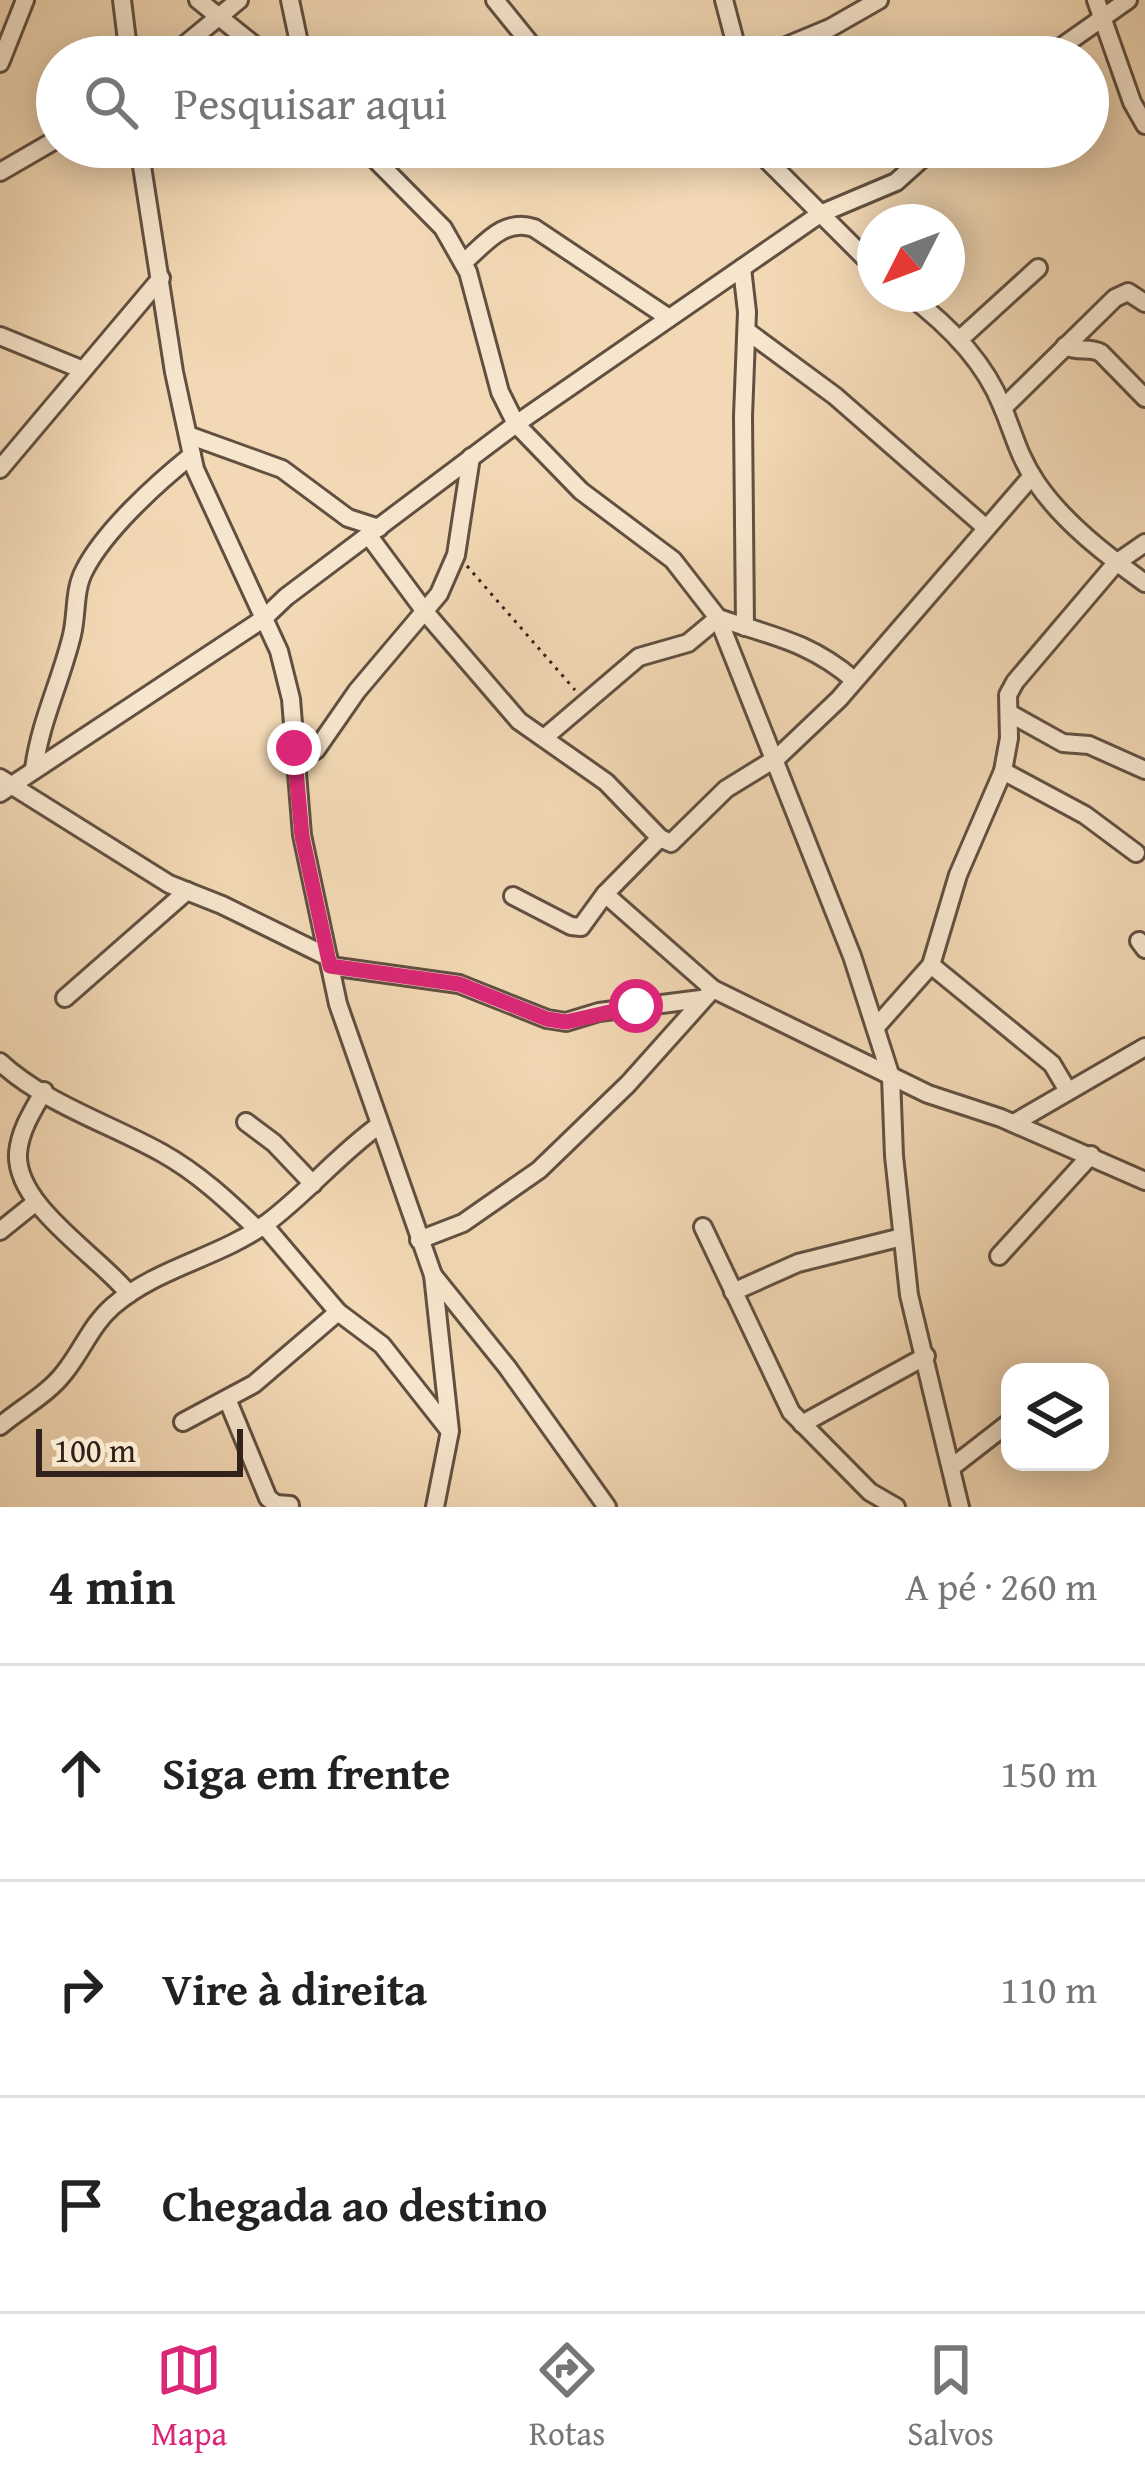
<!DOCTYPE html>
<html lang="pt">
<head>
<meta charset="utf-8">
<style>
	:root { --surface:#fff; --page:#f6f6f6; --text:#222; --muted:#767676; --line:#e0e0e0; --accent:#db2777 }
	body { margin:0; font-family:"Gentium Book Plus",serif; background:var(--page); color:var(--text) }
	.controls { position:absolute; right:36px; bottom:36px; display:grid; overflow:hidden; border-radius:24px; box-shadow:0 6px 30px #0003 }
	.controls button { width:108px; height:108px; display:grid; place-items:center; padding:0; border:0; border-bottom:3px solid var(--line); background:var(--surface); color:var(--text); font:60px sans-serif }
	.compass { position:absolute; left:857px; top:204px; width:108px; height:108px; border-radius:50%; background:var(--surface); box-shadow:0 6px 30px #0003; rotate:228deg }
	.scale { position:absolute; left:36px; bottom:30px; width:207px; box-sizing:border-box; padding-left:12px; border:6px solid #31231b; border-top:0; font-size:33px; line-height:42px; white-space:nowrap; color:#31231b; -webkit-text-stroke:9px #f7e6ce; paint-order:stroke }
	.stop { position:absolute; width:36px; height:36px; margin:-27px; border:9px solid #db2777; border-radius:50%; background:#fff }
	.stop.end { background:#db2777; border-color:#fff; box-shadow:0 3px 12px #0008 }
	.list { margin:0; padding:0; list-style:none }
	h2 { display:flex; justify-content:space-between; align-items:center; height:156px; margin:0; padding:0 48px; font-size:51px }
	h2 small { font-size:39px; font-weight:400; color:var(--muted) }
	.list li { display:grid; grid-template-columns:78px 1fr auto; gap:36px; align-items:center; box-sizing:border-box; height:216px; padding:0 48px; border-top:3px solid var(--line) }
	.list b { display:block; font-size:45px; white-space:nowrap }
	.list em { font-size:39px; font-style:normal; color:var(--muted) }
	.icon { flex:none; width:66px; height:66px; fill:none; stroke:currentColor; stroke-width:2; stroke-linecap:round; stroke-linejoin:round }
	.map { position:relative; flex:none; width:1145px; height:1507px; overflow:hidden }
	.search { position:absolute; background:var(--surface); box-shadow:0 6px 30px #0003; left:36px; right:36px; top:36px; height:132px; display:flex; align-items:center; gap:30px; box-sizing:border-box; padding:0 42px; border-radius:66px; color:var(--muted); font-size:45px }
	.sheet { height:804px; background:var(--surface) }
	nav { display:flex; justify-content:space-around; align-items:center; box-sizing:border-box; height:168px; border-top:3px solid var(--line); background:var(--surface); font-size:33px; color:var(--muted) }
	nav a { display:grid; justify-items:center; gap:6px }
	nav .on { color:var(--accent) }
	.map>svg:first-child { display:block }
</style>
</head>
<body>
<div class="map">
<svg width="1145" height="1507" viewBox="0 0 1145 1507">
	<rect width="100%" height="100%" fill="#f2d8b4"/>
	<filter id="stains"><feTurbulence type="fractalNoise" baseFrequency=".00167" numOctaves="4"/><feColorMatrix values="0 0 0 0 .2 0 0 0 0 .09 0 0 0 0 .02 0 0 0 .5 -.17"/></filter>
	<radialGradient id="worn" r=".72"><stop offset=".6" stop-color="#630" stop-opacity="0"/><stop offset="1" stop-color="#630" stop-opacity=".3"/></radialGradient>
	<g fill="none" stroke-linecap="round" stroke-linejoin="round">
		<g stroke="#615041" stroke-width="22">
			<g id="minor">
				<path d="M122 0 129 57"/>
				<path d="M198 0 269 57"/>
				<path d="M290 0 302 57"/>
				<path d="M495 0 529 42"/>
				<path d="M724 0 739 57"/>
				<path d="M1096 0 1132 102 1145 125"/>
				<path d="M170 57 239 0"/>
				<path d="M760 57 830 28 879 0"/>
				<path d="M1047 57 1128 0"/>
				<path d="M0 63 25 0"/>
				<path d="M139 147 174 372 195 469 279 651 291 699 302 835 338 1004 433 1275 450 1431 435 1507"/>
				<path d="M363 147 443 228 468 272 500 392 516 424 581 491 673 560 718 618 852 956 891 1077 894 1156 909 1295 960 1507"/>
				<path d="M764 147 769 162 875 268"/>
				<path d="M0 172 57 139"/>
				<path d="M463 263C485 244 503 218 534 228L669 318"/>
				<path d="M742 268 747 312 743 416 745 627"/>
				<path d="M907 294C946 323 984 360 1002 406 1014 434 1018 455 1036 482 1063 522 1106 555 1145 583"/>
				<path d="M747 331 835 396 985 527"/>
				<path d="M0 336 83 370"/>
				<path d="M959 340 1038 268"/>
				<path d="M1065 346C1078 353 1089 346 1101 353L1145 398"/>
				<path d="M1003 408 1115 298 1128 292 1145 303"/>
				<path d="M188 435 282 469 348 518 379 528"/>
				<path d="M0 469 161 278"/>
				<path d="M369 536 426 613 519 721 606 782 660 838 605 894 713 989 628 1084 539 1170 463 1223 419 1240"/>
				<path d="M1009 713 1063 743 1089 745 1145 770"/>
				<path d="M544 738 639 657 688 643 718 618C772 636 810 642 854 680"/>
				<path d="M295 760 316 750 357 691 439 594 456 555 471 457"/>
				<path d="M34 769C40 722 61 681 72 635 77 614 74 590 84 571 104 531 157 483 192 455"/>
				<path d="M1003 771 1085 815 1136 853"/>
				<path d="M0 778 169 884 222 905 328 957"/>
				<path d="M0 793 263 619 286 597 516 424 820 214 896 182 935 147"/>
				<path d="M660 838 671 843 726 789 778 757 839 699 1032 476"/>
				<path d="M513 896 571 926 581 927 605 894"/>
				<path d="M1139 941 1145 949"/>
				<path d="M931 965 1052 1064 1068 1091"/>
				<path d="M330 966 459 984 547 1019 566 1022 599 1012 701 999"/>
				<path d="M713 989 928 1094 1001 1118 1145 1181"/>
				<path d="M65 998 187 891"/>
				<path d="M876 1027 931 965 958 875 1003 771 1009 738 1008 695 1015 682 1116 563 1145 543"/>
				<path d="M0 1062C44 1103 110 1124 162 1153 198 1173 228 1201 257 1229"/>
				<path d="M44 1091C33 1110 20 1130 18 1153 15 1206 98 1255 129 1294"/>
				<path d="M246 1122 274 1143 313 1184"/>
				<path d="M1014 1123 1145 1047"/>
				<path d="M264 1225 338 1312 382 1345 449 1430"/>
				<path d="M703 1227 791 1412 870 1492 896 1507"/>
				<path d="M0 1231 36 1202"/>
				<path d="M999 1256 1091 1155"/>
				<path d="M433 1275 507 1367 607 1507"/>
				<path d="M733 1292 798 1263 902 1237"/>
				<path d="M228 1401 268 1498 276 1504 290 1505"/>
				<path d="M183 1422 254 1384 338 1312"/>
				<path d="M802 1424 926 1356"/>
				<path d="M0 1426C20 1409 48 1394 64 1373 82 1351 91 1325 113 1306 158 1267 219 1258 267 1223 307 1193 338 1155 378 1126"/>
				<path d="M952 1467 1010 1422"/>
			</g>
		</g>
		<path stroke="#31231b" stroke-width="3" stroke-dasharray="3 6" stroke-linecap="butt" d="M467 566 575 690"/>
		<use href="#minor" stroke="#f7e6ce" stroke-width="16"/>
	</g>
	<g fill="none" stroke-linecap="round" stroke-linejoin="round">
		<path stroke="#db2777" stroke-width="15" d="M294 748 302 836 330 966 459 984 547 1019 566 1022 636 1006"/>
	</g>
	<rect width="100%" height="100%" filter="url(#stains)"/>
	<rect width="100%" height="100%" fill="url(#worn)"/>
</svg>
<div class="controls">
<button><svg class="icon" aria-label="layers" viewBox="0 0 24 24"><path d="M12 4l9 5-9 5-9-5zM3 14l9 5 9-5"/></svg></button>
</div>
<svg class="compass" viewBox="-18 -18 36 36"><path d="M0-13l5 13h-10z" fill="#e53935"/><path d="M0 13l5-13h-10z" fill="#767676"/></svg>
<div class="scale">100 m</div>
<div class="stop" style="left:636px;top:1006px"></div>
<div class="stop end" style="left:294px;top:748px"></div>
<div class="search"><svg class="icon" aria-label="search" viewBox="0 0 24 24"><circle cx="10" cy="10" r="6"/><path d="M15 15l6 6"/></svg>Pesquisar aqui</div>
</div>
<section class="sheet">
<h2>4 min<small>A pé · 260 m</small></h2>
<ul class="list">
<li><svg class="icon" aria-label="ahead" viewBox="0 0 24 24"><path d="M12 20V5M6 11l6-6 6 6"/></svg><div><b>Siga em frente</b></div><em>150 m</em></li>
<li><svg class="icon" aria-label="right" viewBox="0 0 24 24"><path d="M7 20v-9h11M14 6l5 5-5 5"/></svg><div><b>Vire à direita</b></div><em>110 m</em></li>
<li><svg class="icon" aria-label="arrive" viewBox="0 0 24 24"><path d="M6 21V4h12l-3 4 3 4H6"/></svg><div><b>Chegada ao destino</b></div></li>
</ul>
</section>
<nav>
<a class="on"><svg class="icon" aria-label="map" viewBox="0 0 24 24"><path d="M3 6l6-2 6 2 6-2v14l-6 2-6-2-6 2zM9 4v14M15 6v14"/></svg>Mapa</a>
<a><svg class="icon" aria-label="directions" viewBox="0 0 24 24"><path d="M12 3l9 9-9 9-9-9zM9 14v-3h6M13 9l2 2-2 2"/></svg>Rotas</a>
<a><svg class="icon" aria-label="saved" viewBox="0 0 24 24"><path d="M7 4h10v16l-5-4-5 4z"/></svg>Salvos</a>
</nav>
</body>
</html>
